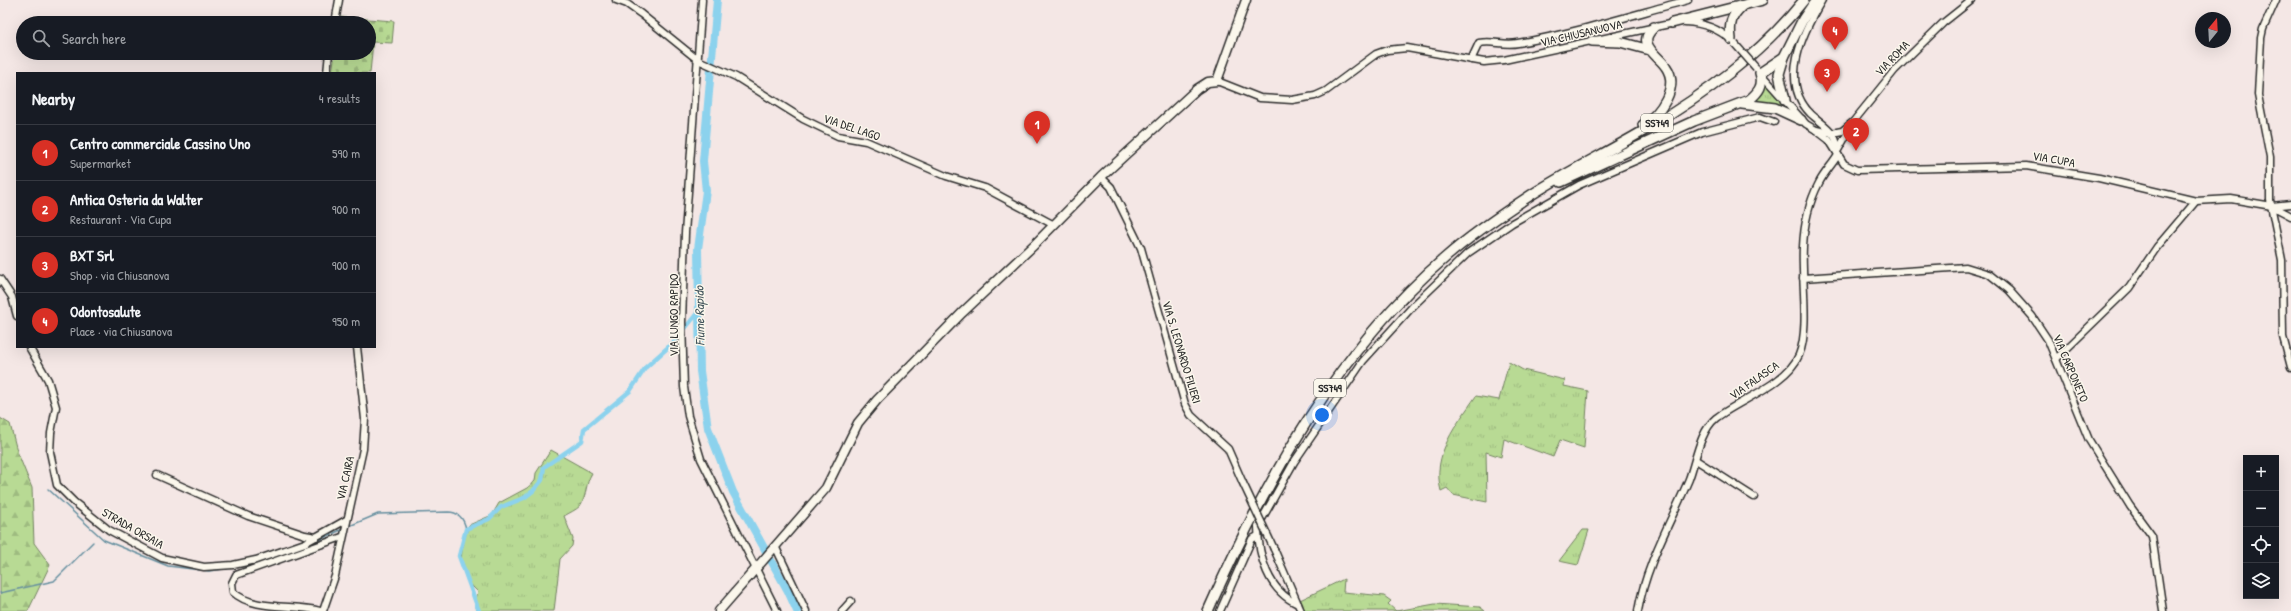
<!DOCTYPE html>
<html lang="en">
<head>
<meta charset="utf-8">
<style>
	:root { --surface:#171b24; --page:#242831; --text:#f1f3f6; --muted:#9ea1a6; --line:#363941; --accent:#d93025 }
	body { margin:0; font-family:"Patrick Hand",sans-serif; background:var(--page); color:var(--text) }
	.controls { position:absolute; right:12px; bottom:12px; display:grid; overflow:hidden; border-radius:0px; box-shadow:0 4px 16px #0002 }
	.controls button { width:36px; height:36px; display:grid; place-items:center; padding:0; border:0; border-bottom:1px solid var(--line); background:var(--surface); color:var(--text); font:20px sans-serif }
	.compass { position:absolute; left:2195px; top:12px; width:36px; height:36px; border-radius:50%; background:var(--surface); box-shadow:0 4px 16px #0002; rotate:18deg }
	.you { position:absolute; left:1322px; top:415px; width:14px; height:14px; margin:-10px; border:3px solid #fff; border-radius:50%; background:#1a73e8; box-shadow:0 0 0 6px #1a73e833 }
	.badge { display:grid; place-items:center; width:26px; height:26px; border-radius:50%; background:var(--accent); color:#fff; font-size:13px; font-weight:700 }
	.pin { position:absolute; translate:-50% -33px; filter:drop-shadow(0 1px 2px #0008) }
	.pin::after { content:''; position:absolute; top:21px; width:14px; height:12px; background:inherit; clip-path:polygon(0 0,100% 0,50% 100%) }
	.list { margin:0; padding:0; list-style:none }
	h2 { display:flex; justify-content:space-between; align-items:center; height:52px; margin:0; padding:0 16px; font-size:17px }
	h2 small { font-size:13px; font-weight:400; color:var(--muted) }
	.list li { display:grid; grid-template-columns:26px 1fr auto; gap:12px; align-items:center; box-sizing:border-box; height:56px; padding:0 16px; border-top:1px solid var(--line) }
	.list b { display:block; font-size:15px; white-space:nowrap }
	.list p { margin:0; font-size:13px; white-space:nowrap; color:var(--muted) }
	.list em { font-size:13px; font-style:normal; color:var(--muted) }
	.icon { flex:none; width:22px; height:22px; fill:none; stroke:currentColor; stroke-width:2; stroke-linecap:round; stroke-linejoin:round }
	.map { position:relative; flex:none; width:2291px; height:611px; overflow:hidden }
	.search { position:absolute; background:var(--surface); box-shadow:0 4px 16px #0002; left:16px; top:16px; width:360px; height:44px; display:flex; align-items:center; gap:10px; box-sizing:border-box; padding:0 14px; border-radius:22px; color:var(--muted); font-size:15px }
	.panel { position:absolute; background:var(--surface); box-shadow:0 4px 16px #0002; left:16px; top:72px; width:360px; height:276px; border-radius:0px }
	.map>svg:first-child { display:block }
</style>
</head>
<body>
<div class="map">
<svg width="2291" height="611" viewBox="0 0 2291 611">
	<defs>
		<pattern id="grass-tufts" width="24" height="20" patternUnits="userSpaceOnUse"><rect width="24" height="20" fill="#b8da94"/><path d="M3 7l-1-3M5 7V3M7 7l1-3M15 17l-1-3M17 17v-4M19 17l1-3" fill="none" stroke="#9ebb80"/></pattern>
		<pattern id="forest-firs" width="22" height="20" patternUnits="userSpaceOnUse"><rect width="22" height="20" fill="#b8da94"/><path d="M5 1l3.5 6h-7zM16 11l3.5 6h-7z" fill="#9ebb80"/></pattern>
		<pattern id="cemetery-stones" width="16" height="16" patternUnits="userSpaceOnUse"><rect width="16" height="16" fill="#b8da94"/><path d="M2 7V4a2 2 0 0 1 4 0v3zM10 15v-3a2 2 0 0 1 4 0v3z" fill="#9ebb80"/></pattern>
	</defs>
	<rect width="100%" height="100%" fill="#f4e7e5"/>
	<filter id="ink" filterUnits="userSpaceOnUse"><feTurbulence type="fractalNoise" baseFrequency=".025" numOctaves="2"/><feDisplacementMap in="SourceGraphic" scale="8" xChannelSelector="R" yChannelSelector="G"/><feConvolveMatrix kernelMatrix="1 2 1 2 8 2 1 2 1" color-interpolation-filters="sRGB"/></filter>
	<g filter="url(#ink)">
		<g fill="url(#grass-tufts)" stroke="#728260">
			<path d="M1766 83 1784 104 1783 106 1755 102 1764 91Z"/>
			<path d="M1509 362 1523 370 1565 380 1564 386 1588 391 1584 448 1560 440 1553 457 1504 439 1501 457 1486 452 1487 502 1453 495 1447 488 1441 491C1431 455 1457 424 1476 396L1499 400Z"/>
			<path d="M551 450 592 473C585 484 587 496 580 506 576 510 569 513 564 516L573 539 572 546 560 559 554 611H477L475 602 478 592C455 571 460 551 469 525L492 515 499 503 527 488 535 481 536 473Z"/>
			<path d="M1583 530H1589L1578 565 1559 561Z"/>
			<path d="M1344 579 1343 592 1384 596 1391 601 1388 604 1396 611 1435 604 1480 607 1485 611H1305L1300 600Z"/>
		</g>
		<path fill="url(#forest-firs)" stroke="#728260" d="M0 418 10 424 17 451 32 488 34 543 50 565 28 611H0Z"/>
		<path fill="url(#cemetery-stones)" stroke="#728260" d="M341 17 394 21 392 43 373 42 370 73H332L335 53H369V23H341Z"/>
		<g fill="none" stroke-linecap="round" stroke-linejoin="round">
			<g stroke="#658f9f" stroke-width="1.5">
				<path d="M48 489 104 540 168 566 209 571 254 565 272 559"/>
				<path d="M347 527 378 514 448 512C459 512 464 519 466 529"/>
				<path d="M294 551 343 529"/>
				<path d="M0 593 54 581 93 542"/>
			</g>
			<path stroke="#8cd2ed" stroke-width="4.5" d="M479 611 459 556 466 529 489 519 501 507 524 498 533 491 542 480 544 467 582 441 584 429 630 391 646 367 674 342 699 311"/>
			<path stroke="#8cd2ed" stroke-width="8" d="M717 0 703 161 706 191 698 249 700 371 708 428 733 492 788 591 797 611"/>
			<g stroke="#2b2b2b" stroke-width="9">
				<g id="minor">
					<path d="M616 0 627 4 641 14 698 60 736 77 803 119 838 136 866 141 946 176 985 188 1054 225"/>
					<path d="M702 0 685 233 682 322 684 387 688 416 701 459 777 611"/>
					<path d="M1822 0C1803 32 1778 82 1811 114 1823 125 1839 132 1837 152"/>
					<path d="M2276 0 2263 29 2261 38 2258 95 2270 157V200L2282 260 2283 337 2291 367"/>
					<path d="M1685 22C1703 23 1718 28 1731 40"/>
					<path d="M335 23 339 0"/>
					<path d="M1471 60 1479 43C1494 40 1503 46 1518 43 1575 33 1632 15 1688 0"/>
					<path d="M327 73 329 53"/>
					<path d="M1761 74 1806 124 1816 130 1832 133 1842 131 1853 122 1895 70 1943 23 1972 0"/>
					<path d="M1217 81 1260 98 1292 100 1315 96 1326 91 1376 54 1387 50 1407 48 1484 62 1504 60 1674 23"/>
					<path d="M1816 130 1829 140 1844 164 1857 170 2026 166 2099 178 2196 201 2231 199 2272 206 2291 204"/>
					<path d="M1838 150 1851 127"/>
					<path d="M1101 177 1111 187 1141 248 1185 404 1191 415 1228 449 1242 481"/>
					<path d="M2272 206 2291 216"/>
					<path d="M1803 278 1966 267 1989 274 2009 290 2032 316 2048 340 2089 440 2130 506 2152 536 2163 611"/>
					<path d="M0 279 12 297 17 316"/>
					<path d="M29 347 48 380 56 407 51 433 50 452 57 485 74 502 109 530 162 558 204 567 233 565 256 560 305 543 346 520"/>
					<path d="M2056 359 2129 288 2157 247 2196 201"/>
					<path d="M1696 460 1754 497"/>
					<path d="M157 475 248 516 305 535 316 537"/>
					<path d="M776 548 806 611"/>
					<path d="M1274 549 1301 611"/>
					<path d="M1298 604C1268 591 1258 556 1258 526L1294 462 1363 361 1414 305 1468 253 1512 223 1579 185 1702 132 1760 117 1774 122"/>
					<path d="M320 611C295 604 253 611 233 592L232 583 236 575 342 537"/>
					<path d="M323 611 335 576 363 449 365 419 357 347"/>
					<path d="M842 611 851 601"/>
					<path d="M1220 611 1252 539 1258 536"/>
					<path d="M1638 611C1646 564 1671 522 1689 479 1696 460 1700 431 1716 418 1739 400 1787 384 1799 355 1810 329 1801 277 1803 247 1804 225 1809 202 1819 183 1824 173 1832 165 1838 155"/>
				</g>
			</g>
			<g stroke="#2b2b2b" stroke-width="11">
				<path id="major" d="M719 611 826 488 858 423 877 400 962 313 1034 245 1101 177 1197 89 1208 82 1217 81 1246 0"/>
			</g>
			<g stroke="#2b2b2b" stroke-width="12">
				<g id="highway">
					<path d="M1672 23 1763 0"/>
					<path d="M1731 39C1729 24 1731 16 1742 6"/>
					<path d="M1592 41 1620 42 1650 50"/>
					<path d="M1784 57 1779 74 1785 100"/>
					<path d="M1742 104 1775 108 1801 120"/>
					<path d="M1643 125C1660 114 1680 87 1666 67 1661 59 1649 52 1647 43 1645 37 1650 31 1654 27"/>
					<path d="M1561 182 1694 121 1749 100C1759 92 1764 85 1760 73L1784 57 1803 19 1816 0"/>
					<path d="M1208 611C1265 482 1337 350 1446 257 1472 234 1502 214 1531 195 1568 171 1608 152 1645 130 1704 95 1761 54 1804 0"/>
				</g>
			</g>
			<use href="#minor" stroke="#fbf7ec" stroke-width="6"/>
			<use href="#major" stroke="#fbf7ec" stroke-width="8"/>
			<use href="#highway" stroke="#fbf7ec" stroke-width="9"/>
			<g stroke="#2b2b2b" stroke-width="9" stroke-linecap="butt">
				<g id="minor-bridge">
					<path d="M1735 44 1756 68"/>
					<path d="M1242 481 1274 549"/>
				</g>
			</g>
			<use href="#minor-bridge" stroke="#fbf7ec" stroke-width="6"/>
		</g>
	</g>
	<g text-anchor="middle" dominant-baseline="central" stroke-width="3" stroke-linejoin="round" paint-order="stroke">
		<g fill="#fbf7ec" stroke="#696865" stroke-width="1">
			<rect x="1641" y="114" width="32" height="18" rx="3"/>
			<rect x="1314" y="379" width="32" height="18" rx="3"/>
		</g>
		<g font-size="11" font-weight="bold" fill="#2b2b2b">
			<text x="1657" y="123">SS749</text>
			<text x="1330" y="388">SS749</text>
		</g>
		<g font-size="12" fill="#2b2b2b" stroke="#fbf7ec">
			<text transform="translate(1581 33) rotate(-13)">VIA CHIUSANUOVA</text>
			<text transform="translate(1892 58) rotate(-46)">VIA ROMA</text>
			<text transform="translate(852 127) rotate(19)">VIA DEL LAGO</text>
			<text transform="translate(2054 159) rotate(10)">VIA CUPA</text>
			<text transform="translate(673 315) rotate(-90)">VIA LUNGO RAPIDO</text>
			<text transform="translate(1182 352) rotate(73)">VIA S. LEONARDO FILIERI</text>
			<text transform="translate(2071 368) rotate(67)">VIA CARPONETO</text>
			<text transform="translate(1754 380) rotate(-35)">VIA FALASCA</text>
			<text transform="translate(345 478) rotate(-77)">VIA CAIRA</text>
			<text transform="translate(133 528) rotate(30)">STRADA ORSAIA</text>
		</g>
		<g font-size="13" font-style="italic" fill="#43555c" stroke="#fbf7ec">
			<text transform="translate(699 316) rotate(-91)">Fiume Rapido</text>
		</g>
	</g>
</svg>
<div class="controls">
<button>+</button>
<button>−</button>
<button><svg class="icon" aria-label="locate" viewBox="0 0 24 24"><circle cx="12" cy="12" r="6"/><path d="M12 2v4M12 18v4M2 12h4M18 12h4"/></svg></button>
<button><svg class="icon" aria-label="layers" viewBox="0 0 24 24"><path d="M12 4l9 5-9 5-9-5zM3 14l9 5 9-5"/></svg></button>
</div>
<svg class="compass" viewBox="-18 -18 36 36"><path d="M0-13l5 13h-10z" fill="#e53935"/><path d="M0 13l5-13h-10z" fill="#9ea1a6"/></svg>
<div class="you"></div>
<div class="pin badge" style="left:1037px;top:144px">1</div>
<div class="pin badge" style="left:1856px;top:151px">2</div>
<div class="pin badge" style="left:1827px;top:92px">3</div>
<div class="pin badge" style="left:1835px;top:50px">4</div>
<div class="search"><svg class="icon" aria-label="search" viewBox="0 0 24 24"><circle cx="10" cy="10" r="6"/><path d="M15 15l6 6"/></svg>Search here</div>
<section class="panel">
<h2>Nearby<small>4 results</small></h2>
<ul class="list">
<li><span class="badge">1</span><div><b>Centro commerciale Cassino Uno</b><p>Supermarket</p></div><em>590 m</em></li>
<li><span class="badge">2</span><div><b>Antica Osteria da Walter</b><p>Restaurant · Via Cupa</p></div><em>900 m</em></li>
<li><span class="badge">3</span><div><b>BXT Srl</b><p>Shop · via Chiusanova</p></div><em>900 m</em></li>
<li><span class="badge">4</span><div><b>Odontosalute</b><p>Place · via Chiusanova</p></div><em>950 m</em></li>
</ul>
</section>
</div>
</body>
</html>
